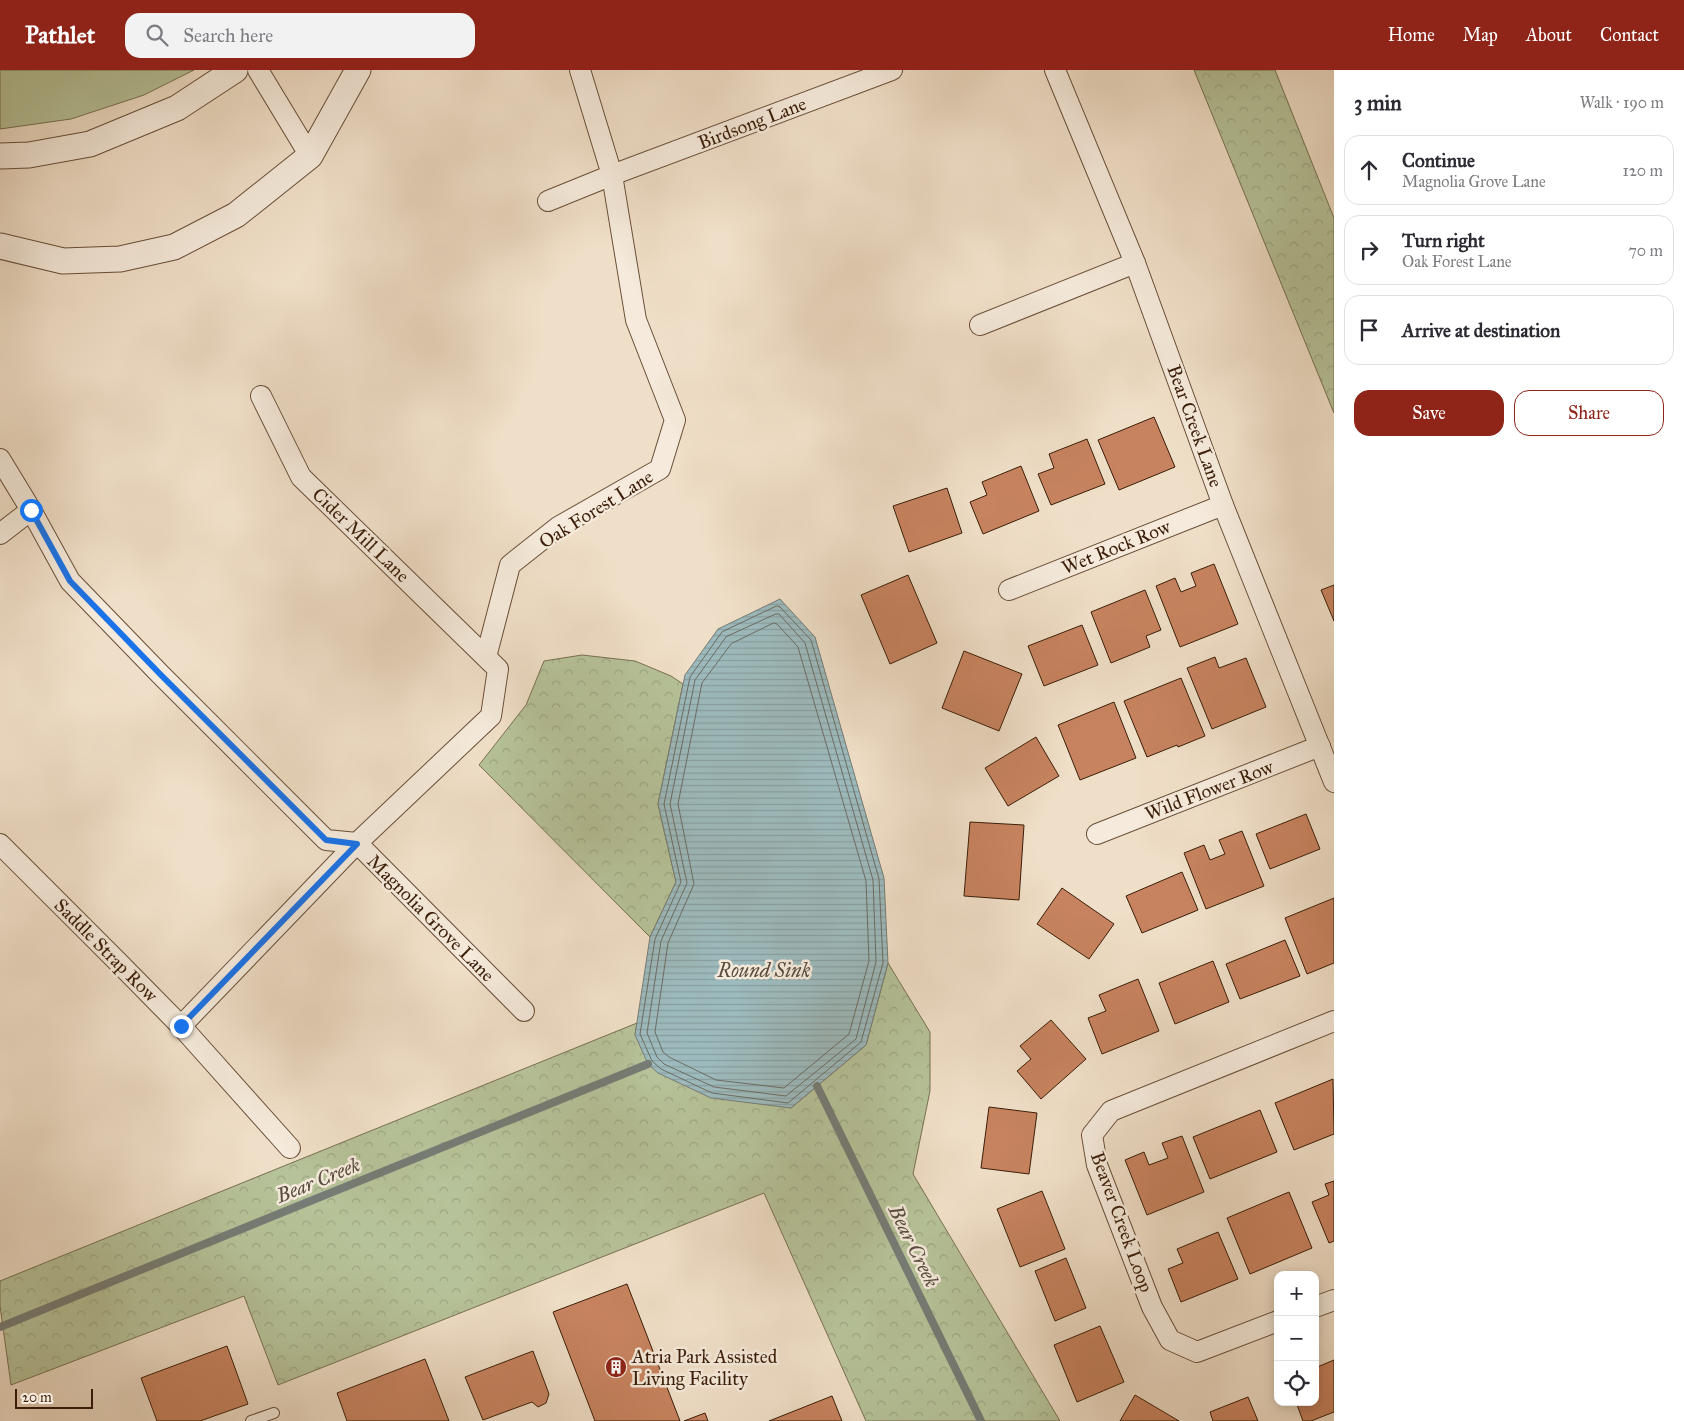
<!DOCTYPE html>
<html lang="en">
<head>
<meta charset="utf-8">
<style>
	:root { --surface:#fff; --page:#f2f2f3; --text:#2b2b33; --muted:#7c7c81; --line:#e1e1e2; --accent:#8f2418 }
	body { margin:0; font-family:"IM FELL Great Primer",serif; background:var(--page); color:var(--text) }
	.controls { position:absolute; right:15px; bottom:15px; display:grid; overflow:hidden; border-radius:10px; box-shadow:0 2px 12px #0003 }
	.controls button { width:45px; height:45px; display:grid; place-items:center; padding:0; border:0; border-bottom:1px solid var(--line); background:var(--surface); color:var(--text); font:25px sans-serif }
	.scale { position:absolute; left:15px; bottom:12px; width:78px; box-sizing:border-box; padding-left:5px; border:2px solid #3b1d08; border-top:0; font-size:14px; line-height:18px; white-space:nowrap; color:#3b1d08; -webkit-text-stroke:4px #f5eadb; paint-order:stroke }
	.stop { position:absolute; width:15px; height:15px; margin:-11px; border:4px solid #1a73e8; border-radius:50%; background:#fff }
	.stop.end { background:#1a73e8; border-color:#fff; box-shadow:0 1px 5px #0008 }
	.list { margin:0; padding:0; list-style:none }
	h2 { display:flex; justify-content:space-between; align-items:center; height:65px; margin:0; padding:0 20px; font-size:21px }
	h2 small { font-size:16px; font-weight:400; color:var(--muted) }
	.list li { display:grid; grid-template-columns:32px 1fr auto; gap:15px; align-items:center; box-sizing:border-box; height:70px; margin:0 10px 10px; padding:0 10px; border:1px solid var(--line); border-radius:15px }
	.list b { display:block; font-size:19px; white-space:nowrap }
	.list p { margin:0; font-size:16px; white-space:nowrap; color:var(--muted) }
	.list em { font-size:16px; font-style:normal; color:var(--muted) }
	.actions { display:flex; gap:10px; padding:15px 20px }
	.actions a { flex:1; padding:11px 0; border:1px solid var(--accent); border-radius:15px; text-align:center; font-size:18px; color:var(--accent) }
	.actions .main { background:var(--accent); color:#fff }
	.icon { flex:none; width:28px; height:28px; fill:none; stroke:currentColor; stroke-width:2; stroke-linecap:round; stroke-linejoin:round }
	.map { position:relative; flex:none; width:1334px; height:1351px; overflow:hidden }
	header { display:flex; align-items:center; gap:30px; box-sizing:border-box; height:70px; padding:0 25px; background:var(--accent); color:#fff }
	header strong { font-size:24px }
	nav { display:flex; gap:28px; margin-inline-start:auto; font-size:18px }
	.search { width:350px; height:45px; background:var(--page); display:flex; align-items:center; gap:12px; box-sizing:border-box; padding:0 18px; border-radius:15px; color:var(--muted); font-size:19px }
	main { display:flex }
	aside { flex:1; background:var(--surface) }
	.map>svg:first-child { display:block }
</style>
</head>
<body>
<header>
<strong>Pathlet</strong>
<div class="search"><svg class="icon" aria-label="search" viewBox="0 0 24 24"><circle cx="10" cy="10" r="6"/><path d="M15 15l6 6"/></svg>Search here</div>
<nav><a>Home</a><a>Map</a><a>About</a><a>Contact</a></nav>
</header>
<main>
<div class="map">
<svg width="1334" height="1351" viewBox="0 0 1334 1351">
	<defs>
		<pattern id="forest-crowns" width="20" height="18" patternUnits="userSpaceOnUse" patternTransform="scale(1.25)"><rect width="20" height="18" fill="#b6c299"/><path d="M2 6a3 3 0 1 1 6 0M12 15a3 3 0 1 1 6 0" fill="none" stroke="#9da682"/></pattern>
		<pattern id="water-rules" width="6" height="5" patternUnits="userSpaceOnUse" patternTransform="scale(1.25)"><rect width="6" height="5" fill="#9dbbbe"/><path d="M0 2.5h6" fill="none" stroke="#88a0a2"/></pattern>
	</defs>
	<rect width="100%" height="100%" fill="#f0dfc8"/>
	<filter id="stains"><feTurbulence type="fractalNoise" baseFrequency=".004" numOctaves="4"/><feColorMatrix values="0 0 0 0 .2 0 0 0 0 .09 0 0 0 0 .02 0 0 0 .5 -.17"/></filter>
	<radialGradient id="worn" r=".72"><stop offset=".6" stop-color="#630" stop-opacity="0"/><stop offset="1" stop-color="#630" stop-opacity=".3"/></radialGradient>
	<path fill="#b6c299" stroke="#787050" d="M0 0H194L144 25 71 49 0 59Z"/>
	<g fill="url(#forest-crowns)" stroke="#787050">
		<path d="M1194 0H1275L1334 148V343Z"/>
		<path d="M582 585 635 591 671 606 683 614 658 734 676 812 650 867 479 695 526 635 544 591Z"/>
		<path d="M888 893 930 962V1021L913 1104 1060 1351H866L764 1123 278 1315 244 1226 11 1315 0 1236V1211L637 953 635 965 791 1038 866 975Z"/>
	</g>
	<path fill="url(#water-rules)" stroke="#767c75" d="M780 529 815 567 884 808 888 893 866 975 791 1038 711 1028 658 1003 648 994 635 965 650 867 676 812 658 734 685 605 718 559Z"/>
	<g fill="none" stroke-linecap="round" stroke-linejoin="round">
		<g stroke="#6c6c63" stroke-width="1">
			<path d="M777 536 780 537 811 570 879 809 883 893 861 972 788 1033 712 1023 661 999 652 991 640 964 655 869 681 812 664 734 690 607 722 562Z"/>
			<path d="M776 544H779L805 573 873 810 876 892 856 969 786 1026 714 1017 664 994 657 987 647 963 661 871 687 813 670 734 695 610 726 567Z"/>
			<path d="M774 553 777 554 798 577 866 811 869 891 849 964 784 1018 716 1010 669 987 663 982 655 962 668 873 694 814 678 734 702 613 731 574Z"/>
		</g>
		<g stroke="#767c75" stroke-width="8">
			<path d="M817 1016 981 1351"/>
			<path d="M0 1257 648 994"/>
		</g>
	</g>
	<g fill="#c7835f" stroke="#3b1d08">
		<path d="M1154 347 1175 397 1119 420 1098 370Z"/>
		<path d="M1087 369 1105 414 1051 435 1038 404 1054 398 1049 384Z"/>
		<path d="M1021 396 1039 441 983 464 970 432 987 425 982 412Z"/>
		<path d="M947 418 962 463 909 482 893 436Z"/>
		<path d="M1214 494 1238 554 1180 577 1156 516 1175 508 1181 522 1196 516 1191 503Z"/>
		<path d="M908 505 937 573 890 594 861 525Z"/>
		<path d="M1334 515V551L1321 520Z"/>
		<path d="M1145 520 1161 560 1146 566 1150 577 1111 593 1091 542Z"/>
		<path d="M1082 555 1098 595 1044 616 1028 576Z"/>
		<path d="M964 581 1022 604 999 661 942 638Z"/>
		<path d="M1215 587 1219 598 1246 588 1266 637 1212 659 1187 598Z"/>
		<path d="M1181 608 1205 666 1178 677 1177 675 1147 687 1124 631Z"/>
		<path d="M1114 632 1136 688 1080 710 1058 655Z"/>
		<path d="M1036 667 1059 706 1008 736 985 698Z"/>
		<path d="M1306 744 1320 779 1270 799 1256 764Z"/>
		<path d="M970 752 1024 755 1019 830 964 826Z"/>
		<path d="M1242 761 1264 816 1206 839 1184 783 1204 775 1210 790 1225 784 1219 770Z"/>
		<path d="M1182 802 1198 840 1142 863 1126 826Z"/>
		<path d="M1062 818 1114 854 1089 889 1037 854Z"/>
		<path d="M1334 828V893L1307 904 1285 848Z"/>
		<path d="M1285 870 1300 906 1240 929 1226 894Z"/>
		<path d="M1213 891 1229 932 1175 954 1159 913Z"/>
		<path d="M1138 909 1159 961 1102 984 1088 948 1106 941 1099 925Z"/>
		<path d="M1051 950 1086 989 1041 1029 1017 1001 1031 989 1020 976Z"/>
		<path d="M1333 1009 1334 1064 1294 1080 1275 1033Z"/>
		<path d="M989 1037 1037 1043 1029 1104 981 1098Z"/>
		<path d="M1260 1040 1277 1082 1210 1109 1193 1067Z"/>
		<path d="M1182 1066 1204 1122 1147 1145 1125 1090 1144 1082 1149 1095 1168 1088 1162 1073Z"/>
		<path d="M1334 1111V1171L1329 1173 1312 1132 1329 1125 1325 1114Z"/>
		<path d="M1042 1121 1065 1179 1020 1197 997 1139Z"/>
		<path d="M1289 1122 1312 1178 1250 1204 1227 1148Z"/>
		<path d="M1218 1162 1238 1209 1181 1232 1168 1199 1183 1193 1177 1179Z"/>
		<path d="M1066 1188 1086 1238 1055 1251 1035 1201Z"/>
		<path d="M627 1214 680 1351H595L553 1242Z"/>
		<path d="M1100 1256 1124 1312 1077 1332 1054 1275Z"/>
		<path d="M227 1276 248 1334 200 1351H157L141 1308Z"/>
		<path d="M533 1281 549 1324 546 1333 538 1337 532 1332 483 1350 465 1307Z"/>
		<path d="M425 1289 449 1351H347L337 1323Z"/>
		<path d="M1334 1290V1342L1311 1351H1303L1296 1332H1315V1298Z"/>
		<path d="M1135 1325 1179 1351H1120Z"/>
		<path d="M832 1326 842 1351H769Z"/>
		<path d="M1248 1327 1258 1351H1213L1210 1342Z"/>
		<path d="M705 1343 708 1351H684Z"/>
	</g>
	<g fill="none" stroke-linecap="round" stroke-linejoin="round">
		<g stroke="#684e38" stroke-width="12">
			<path id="service" d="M251 1351 274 1343"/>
		</g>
		<g stroke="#684e38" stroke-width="22">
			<g id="minor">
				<path d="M258 0 310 86"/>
				<path d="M1055 0 1135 193 1223 435 1334 712"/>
				<path d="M548 131 612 105 892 0"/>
				<path d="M980 255 1135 193"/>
				<path d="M0 389 31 440 70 511 160 604 326 770 357 773 524 941"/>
				<path d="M0 464 31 440"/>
				<path d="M1009 520 1223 435"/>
				<path d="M486 587 510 495 558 457 660 399 675 350 636 250 612 105 580 0"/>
				<path d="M1097 764 1320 676"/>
				<path d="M0 774 119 893 181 956 290 1078"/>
				<path d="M181 956 357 773 491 646 498 599 301 407 261 326"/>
				<path d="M1315 1237 1334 1230"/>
				<path d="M1278 1251 1197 1282 1170 1270 1152 1237 1097 1095 1092 1065 1111 1041 1334 951"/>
			</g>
		</g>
		<g stroke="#684e38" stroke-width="27">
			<g id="tertiary">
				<path d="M0 86 29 85 90 74 177 38 235 0"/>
				<path d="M0 176 63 191 120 189 174 177 236 145 310 86 358 0"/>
			</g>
		</g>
		<use href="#service" stroke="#f5eadb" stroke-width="10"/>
		<use href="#minor" stroke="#f5eadb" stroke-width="20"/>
		<use href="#tertiary" stroke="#f5eadb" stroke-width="25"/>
	</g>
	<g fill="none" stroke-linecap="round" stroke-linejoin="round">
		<path stroke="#1a73e8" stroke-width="6" d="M31 440 70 511 160 604 326 770 357 774 181 956"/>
	</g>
	<defs>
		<g id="building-disc" transform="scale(1.125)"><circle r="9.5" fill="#8f2418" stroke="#f5eadb"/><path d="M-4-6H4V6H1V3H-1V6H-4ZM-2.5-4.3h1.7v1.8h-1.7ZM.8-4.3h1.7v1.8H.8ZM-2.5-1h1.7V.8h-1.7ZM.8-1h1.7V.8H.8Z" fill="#fff"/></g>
	</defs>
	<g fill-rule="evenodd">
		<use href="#building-disc" x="616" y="1297"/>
	</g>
	<g text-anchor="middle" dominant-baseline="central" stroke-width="5" stroke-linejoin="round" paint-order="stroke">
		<g font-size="19" fill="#3b1d08" stroke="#f5eadb">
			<text transform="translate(752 53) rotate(-21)">Birdsong Lane</text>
			<text transform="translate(1195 356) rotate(70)">Bear Creek Lane</text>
			<text transform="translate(596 439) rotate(-32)">Oak Forest Lane</text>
			<text transform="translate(361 465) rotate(44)">Cider Mill Lane</text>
			<text transform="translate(1116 477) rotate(-22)">Wet Rock Row</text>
			<text transform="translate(1209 720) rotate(-21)">Wild Flower Row</text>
			<text transform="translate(431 848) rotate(45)">Magnolia Grove Lane</text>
			<text transform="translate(106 880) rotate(45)">Saddle Strap Row</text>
			<text transform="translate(1122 1152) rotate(70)">Beaver Creek Loop</text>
		</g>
		<g font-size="19" fill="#3b1d08" stroke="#f5eadb" text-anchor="start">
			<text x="632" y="1286">Atria Park Assisted<tspan x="632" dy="22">Living Facility</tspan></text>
		</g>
		<g font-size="20" font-style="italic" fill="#584c3f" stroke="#f5eadb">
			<text x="764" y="900">Round Sink</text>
			<text transform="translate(318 1110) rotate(-22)">Bear Creek</text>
			<text transform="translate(914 1176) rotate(64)">Bear Creek</text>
		</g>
	</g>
	<rect width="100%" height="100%" filter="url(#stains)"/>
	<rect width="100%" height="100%" fill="url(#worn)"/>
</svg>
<div class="controls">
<button>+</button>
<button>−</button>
<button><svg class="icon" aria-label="locate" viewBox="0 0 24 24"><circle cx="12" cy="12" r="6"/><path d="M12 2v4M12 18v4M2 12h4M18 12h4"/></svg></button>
</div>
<div class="scale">20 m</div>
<div class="stop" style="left:31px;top:440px"></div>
<div class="stop end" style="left:181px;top:956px"></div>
</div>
<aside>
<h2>3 min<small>Walk · 190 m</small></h2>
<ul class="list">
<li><svg class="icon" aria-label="ahead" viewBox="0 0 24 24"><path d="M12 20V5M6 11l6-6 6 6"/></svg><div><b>Continue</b><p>Magnolia Grove Lane</p></div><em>120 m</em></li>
<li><svg class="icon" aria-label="right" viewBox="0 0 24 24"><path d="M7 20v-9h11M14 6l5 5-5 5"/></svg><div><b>Turn right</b><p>Oak Forest Lane</p></div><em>70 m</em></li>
<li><svg class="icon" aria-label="arrive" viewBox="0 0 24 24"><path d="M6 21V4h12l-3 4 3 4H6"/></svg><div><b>Arrive at destination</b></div></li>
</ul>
<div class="actions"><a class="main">Save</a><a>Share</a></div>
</aside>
</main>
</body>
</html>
